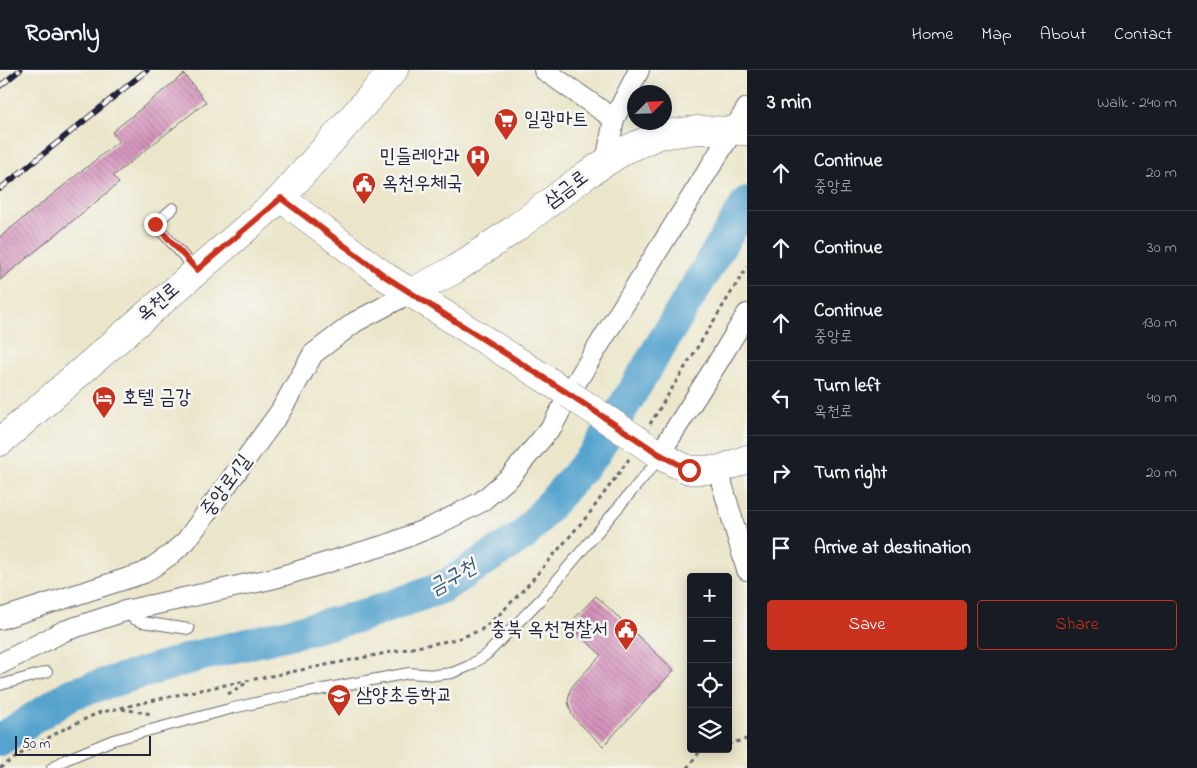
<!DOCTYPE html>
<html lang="en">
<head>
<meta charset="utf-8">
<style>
	:root { --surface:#171b24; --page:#20242c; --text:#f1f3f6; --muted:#9ea1a6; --line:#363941; --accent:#c8321e }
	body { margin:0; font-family:"Indie Flower","Poor Story",sans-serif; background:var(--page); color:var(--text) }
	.controls { position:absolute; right:15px; bottom:15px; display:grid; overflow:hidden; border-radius:5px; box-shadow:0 2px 12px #0003 }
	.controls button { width:45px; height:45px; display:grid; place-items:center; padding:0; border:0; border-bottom:1px solid var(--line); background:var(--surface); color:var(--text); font:25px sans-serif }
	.compass { position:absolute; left:627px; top:15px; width:45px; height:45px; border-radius:50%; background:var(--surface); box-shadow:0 2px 12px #0003; rotate:66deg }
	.scale { position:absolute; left:15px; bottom:12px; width:136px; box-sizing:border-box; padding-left:5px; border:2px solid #22223b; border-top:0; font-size:14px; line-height:18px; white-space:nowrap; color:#22223b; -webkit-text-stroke:4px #f6f6f2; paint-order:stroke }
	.stop { position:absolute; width:15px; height:15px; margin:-11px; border:4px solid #c8321e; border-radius:50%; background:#fff }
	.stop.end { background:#c8321e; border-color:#fff; box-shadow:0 1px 5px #0008 }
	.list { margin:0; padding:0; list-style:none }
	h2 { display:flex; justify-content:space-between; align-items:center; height:65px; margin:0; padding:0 20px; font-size:21px }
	h2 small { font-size:16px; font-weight:400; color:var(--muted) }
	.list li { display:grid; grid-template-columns:32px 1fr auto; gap:15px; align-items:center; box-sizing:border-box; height:75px; padding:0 20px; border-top:1px solid var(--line) }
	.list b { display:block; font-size:19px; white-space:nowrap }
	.list p { margin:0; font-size:16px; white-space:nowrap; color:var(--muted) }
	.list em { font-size:16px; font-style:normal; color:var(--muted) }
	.actions { display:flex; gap:10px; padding:15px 20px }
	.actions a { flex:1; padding:11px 0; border:1px solid var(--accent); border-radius:5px; text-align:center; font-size:18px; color:var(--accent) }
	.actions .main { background:var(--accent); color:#fff }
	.icon { flex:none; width:28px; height:28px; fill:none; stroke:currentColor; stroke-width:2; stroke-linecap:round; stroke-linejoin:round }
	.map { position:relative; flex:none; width:747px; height:698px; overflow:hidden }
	header { display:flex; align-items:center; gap:30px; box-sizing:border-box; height:70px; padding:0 25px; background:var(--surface); border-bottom:1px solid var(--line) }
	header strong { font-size:24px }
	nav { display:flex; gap:28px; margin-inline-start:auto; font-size:18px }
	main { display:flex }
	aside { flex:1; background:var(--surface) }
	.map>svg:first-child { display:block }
</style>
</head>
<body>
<header>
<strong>Roamly</strong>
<nav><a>Home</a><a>Map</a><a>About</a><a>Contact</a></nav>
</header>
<main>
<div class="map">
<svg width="747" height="698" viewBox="0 0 747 698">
	<defs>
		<pattern id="building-back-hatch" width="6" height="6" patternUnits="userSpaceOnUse" patternTransform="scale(1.25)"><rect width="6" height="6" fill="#d492bb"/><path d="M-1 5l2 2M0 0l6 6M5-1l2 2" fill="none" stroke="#ac7799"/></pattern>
	</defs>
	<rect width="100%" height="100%" fill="#f6f6f2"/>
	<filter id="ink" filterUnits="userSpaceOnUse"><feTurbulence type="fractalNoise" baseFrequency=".02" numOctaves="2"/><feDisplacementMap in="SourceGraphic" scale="10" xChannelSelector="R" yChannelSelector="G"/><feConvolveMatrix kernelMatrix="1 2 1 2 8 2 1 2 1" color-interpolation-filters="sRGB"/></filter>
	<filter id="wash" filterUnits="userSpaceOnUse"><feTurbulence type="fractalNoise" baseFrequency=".0096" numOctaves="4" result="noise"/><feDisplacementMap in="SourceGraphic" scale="20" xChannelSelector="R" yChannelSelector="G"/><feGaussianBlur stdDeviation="1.12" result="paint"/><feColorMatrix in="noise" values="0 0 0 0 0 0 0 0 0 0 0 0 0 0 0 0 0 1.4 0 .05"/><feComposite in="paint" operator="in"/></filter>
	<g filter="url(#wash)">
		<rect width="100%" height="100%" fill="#ebe6ca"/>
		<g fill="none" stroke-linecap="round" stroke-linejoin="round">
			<path stroke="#55a3ce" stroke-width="32" d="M0 670 71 624 198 586 362 546 441 518 523 466 596 382 747 132"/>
		</g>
		<g id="blocks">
			<g fill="url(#building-back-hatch)">
				<path d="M184 4 206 32 113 106 119 113 0 210V167L119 71 112 62Z"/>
				<path d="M596 526 674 600 603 676 576 650 572 645 568 632 570 620 574 614 601 585 569 554Z"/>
			</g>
		</g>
	</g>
	<g filter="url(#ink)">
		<use href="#blocks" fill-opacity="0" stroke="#68676d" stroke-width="1"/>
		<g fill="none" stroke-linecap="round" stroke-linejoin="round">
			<g stroke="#68676d" stroke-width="12">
				<g id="lane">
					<path d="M173 138 155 154 196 200"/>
					<path d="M125 541 134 549 142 552 189 559"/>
					<path d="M0 615 47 602"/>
					<path d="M52 698 65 690 113 670 233 638 297 624 409 603 435 605 452 603 469 596 487 584 542 528 653 396 658 386"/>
				</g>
			</g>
			<g stroke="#68676d" stroke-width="22">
				<g id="street">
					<path d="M544 0 614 49"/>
					<path d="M606 92 614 49 639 0"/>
					<path d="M659 385 718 292 747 244"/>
					<path d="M718 400 747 500"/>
					<path d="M0 549 144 503 170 485 186 471 280 342 313 284 355 252 410 223"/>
					<path d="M0 594 64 561 125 541 275 508 389 474 434 456 481 432 510 407 553 355 569 324 602 270 747 38"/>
				</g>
			</g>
			<g stroke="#68676d" stroke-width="29">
				<g id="secondary">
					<path d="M281 128 386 207 569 324"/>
					<path d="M410 223 454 200 513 160 586 105 623 81 659 65 698 60 747 61"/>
					<path d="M645 375 659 385 689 400H718L747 389"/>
				</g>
			</g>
			<g stroke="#68676d" stroke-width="29">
				<path id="primary" d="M0 372 281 128 394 0"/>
			</g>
			<g stroke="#68676d" stroke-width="3" stroke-dasharray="4 4" stroke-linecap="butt">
				<path d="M650 354 747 197"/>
				<path d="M228 624 248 612"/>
				<path d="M122 639 152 644"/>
				<path d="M728 674 747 669"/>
				<path d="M0 698 25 681 64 659 98 643 190 622 457 569 481 560 500 544 527 516 589 444 629 389"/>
				<path d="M687 698 700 681 707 679"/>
			</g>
			<use href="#lane" stroke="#fff" stroke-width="10"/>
			<use href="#street" stroke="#fff" stroke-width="20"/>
			<use href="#secondary" stroke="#fff" stroke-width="28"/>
			<use href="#primary" stroke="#fff" stroke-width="28"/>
			<g stroke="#22223b" stroke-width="5.5">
				<g id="rail">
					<path d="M0 16 20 0"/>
					<path d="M0 119 147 0"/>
				</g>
			</g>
			<use href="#rail" stroke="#f6f6f2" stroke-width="4" stroke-dasharray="11" stroke-linecap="butt"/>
			<g stroke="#68676d" stroke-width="29" stroke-linecap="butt">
				<path id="secondary-bridge" d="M569 324 645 375"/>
			</g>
			<use href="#secondary-bridge" stroke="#fff" stroke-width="28"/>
		</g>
	</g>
	<g fill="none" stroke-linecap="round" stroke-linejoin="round" filter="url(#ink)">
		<path stroke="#c8321e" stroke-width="6" d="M155 154 197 200 281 128 386 207 569 324 659 384 689 400"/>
	</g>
	<defs>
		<g id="supermarket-pin" transform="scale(1.25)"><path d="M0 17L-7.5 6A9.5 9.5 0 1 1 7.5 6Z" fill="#c8321e" stroke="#f6f6f2"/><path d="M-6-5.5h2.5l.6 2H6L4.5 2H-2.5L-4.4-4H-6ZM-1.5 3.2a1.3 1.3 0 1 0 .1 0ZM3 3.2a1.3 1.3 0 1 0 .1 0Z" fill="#fff"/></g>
		<g id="hospital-pin" transform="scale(1.25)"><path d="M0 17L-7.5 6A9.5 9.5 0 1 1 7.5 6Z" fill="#c8321e" stroke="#f6f6f2"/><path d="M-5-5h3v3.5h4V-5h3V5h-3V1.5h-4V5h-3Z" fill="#fff"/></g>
		<g id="civic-pin" transform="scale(1.25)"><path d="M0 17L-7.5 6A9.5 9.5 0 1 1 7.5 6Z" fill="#c8321e" stroke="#f6f6f2"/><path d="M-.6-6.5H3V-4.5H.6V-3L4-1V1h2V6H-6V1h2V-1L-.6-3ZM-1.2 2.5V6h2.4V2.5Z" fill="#fff"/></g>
		<g id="hotel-pin" transform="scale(1.25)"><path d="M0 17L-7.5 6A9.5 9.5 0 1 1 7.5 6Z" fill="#c8321e" stroke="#f6f6f2"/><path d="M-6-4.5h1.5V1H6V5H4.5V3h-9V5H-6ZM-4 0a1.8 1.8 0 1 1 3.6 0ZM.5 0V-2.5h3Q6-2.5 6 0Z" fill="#fff"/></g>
		<g id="school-pin" transform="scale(1.25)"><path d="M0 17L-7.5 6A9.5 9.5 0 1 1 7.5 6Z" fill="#c8321e" stroke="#f6f6f2"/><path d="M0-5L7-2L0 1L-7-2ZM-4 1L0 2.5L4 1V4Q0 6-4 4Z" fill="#fff"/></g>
	</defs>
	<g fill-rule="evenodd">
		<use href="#supermarket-pin" x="506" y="50"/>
		<use href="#hospital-pin" x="478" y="87"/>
		<use href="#civic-pin" x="364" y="114"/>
		<use href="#hotel-pin" x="104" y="328"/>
		<use href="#civic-pin" x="626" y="560"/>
		<use href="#school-pin" x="339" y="626"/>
	</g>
	<g text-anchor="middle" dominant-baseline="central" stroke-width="5" stroke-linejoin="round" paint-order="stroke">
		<g font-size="20" fill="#22223b" stroke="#f6f6f2" text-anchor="start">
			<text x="524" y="50">일광마트</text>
			<text x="460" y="87" text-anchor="end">민들레안과</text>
			<text x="382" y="114">옥천우체국</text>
			<text x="122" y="328">호텔 금강</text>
			<text x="608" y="560" text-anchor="end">충북 옥천경찰서</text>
			<text x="356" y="626">삼양초등학교</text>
		</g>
		<g font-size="20" fill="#22223b" stroke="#f6f6f2">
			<text transform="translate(567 120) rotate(-37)">삼금로</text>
			<text transform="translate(159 233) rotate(-41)">옥천로</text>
			<text transform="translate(227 416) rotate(-54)">중앙로1길</text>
		</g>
		<g font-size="21" font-style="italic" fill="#365676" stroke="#f6f6f2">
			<text transform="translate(453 508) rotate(-29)">금구천</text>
		</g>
	</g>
</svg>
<div class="controls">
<button>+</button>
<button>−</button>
<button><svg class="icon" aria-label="locate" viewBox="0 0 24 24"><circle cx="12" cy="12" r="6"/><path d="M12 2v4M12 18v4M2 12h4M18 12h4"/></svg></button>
<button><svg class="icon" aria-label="layers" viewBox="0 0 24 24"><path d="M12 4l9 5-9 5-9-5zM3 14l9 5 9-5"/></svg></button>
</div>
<svg class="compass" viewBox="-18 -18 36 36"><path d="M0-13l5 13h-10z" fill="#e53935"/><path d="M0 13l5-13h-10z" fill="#9ea1a6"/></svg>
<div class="scale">50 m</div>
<div class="stop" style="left:689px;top:400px"></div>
<div class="stop end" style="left:155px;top:154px"></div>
</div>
<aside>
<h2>3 min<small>Walk · 240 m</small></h2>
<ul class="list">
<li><svg class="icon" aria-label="ahead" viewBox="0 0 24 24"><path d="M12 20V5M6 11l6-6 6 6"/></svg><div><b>Continue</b><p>중앙로</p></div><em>20 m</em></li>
<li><svg class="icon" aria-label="ahead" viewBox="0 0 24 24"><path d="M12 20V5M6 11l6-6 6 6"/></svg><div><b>Continue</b></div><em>30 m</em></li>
<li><svg class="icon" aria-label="ahead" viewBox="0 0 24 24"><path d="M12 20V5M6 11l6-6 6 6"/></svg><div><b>Continue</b><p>중앙로</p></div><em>130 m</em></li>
<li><svg class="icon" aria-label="left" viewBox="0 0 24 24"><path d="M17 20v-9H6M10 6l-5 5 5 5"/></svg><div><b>Turn left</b><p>옥천로</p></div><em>40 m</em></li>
<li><svg class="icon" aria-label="right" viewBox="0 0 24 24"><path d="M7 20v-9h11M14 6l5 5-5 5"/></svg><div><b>Turn right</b></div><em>20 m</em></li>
<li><svg class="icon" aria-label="arrive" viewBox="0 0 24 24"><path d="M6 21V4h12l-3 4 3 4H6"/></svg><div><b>Arrive at destination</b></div></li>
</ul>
<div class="actions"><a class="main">Save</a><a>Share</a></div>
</aside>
</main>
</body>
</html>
